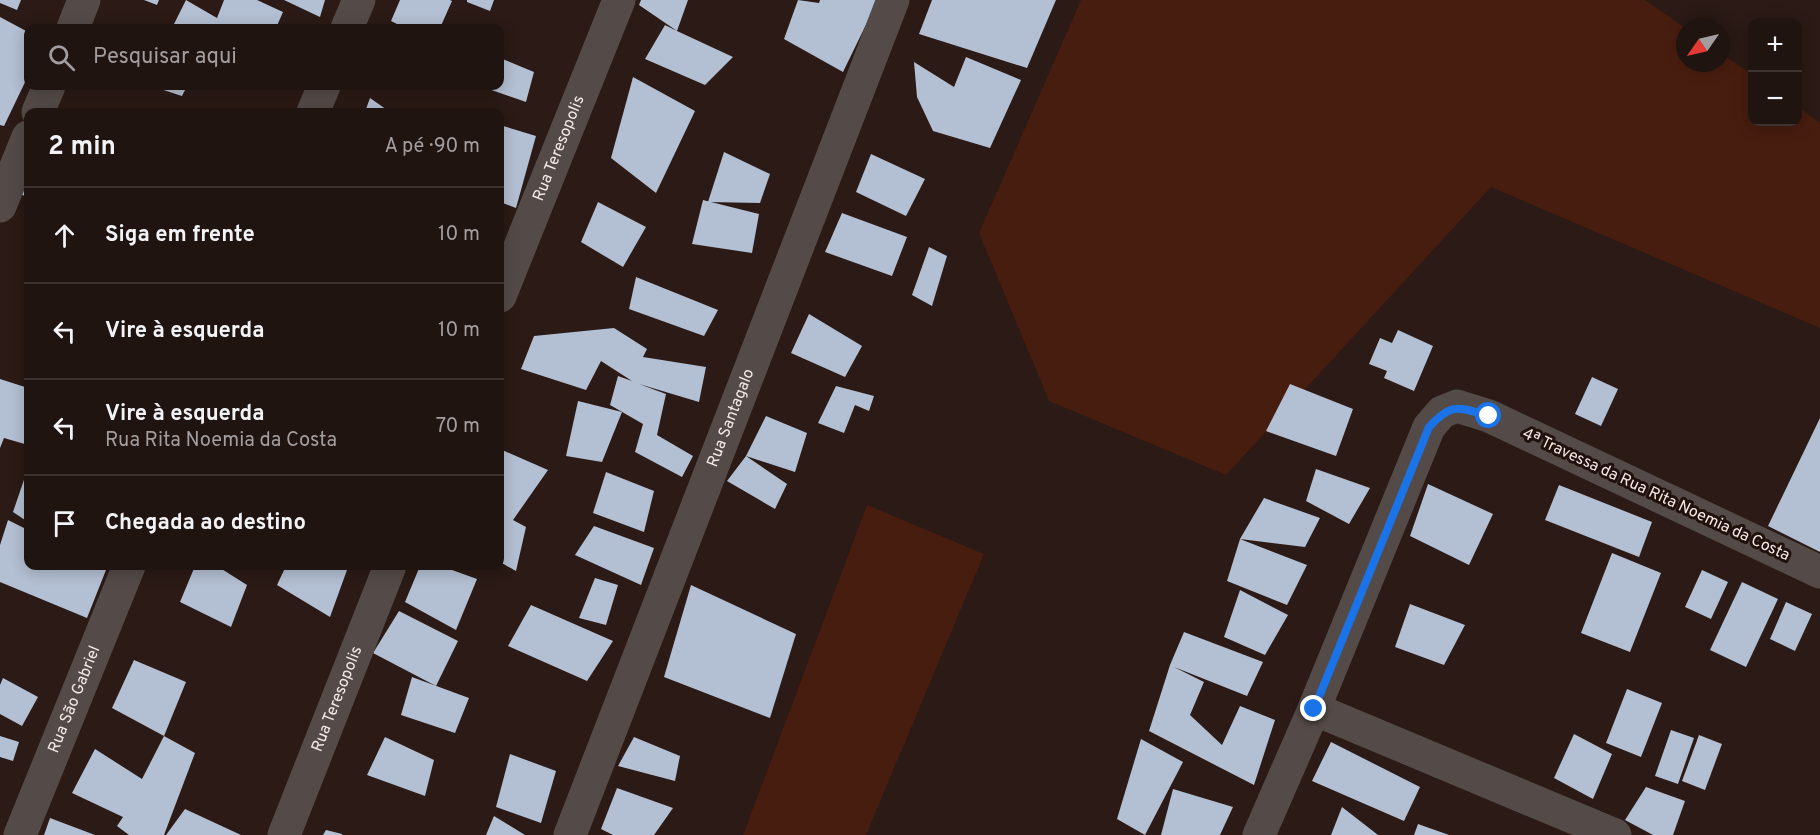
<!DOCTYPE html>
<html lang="pt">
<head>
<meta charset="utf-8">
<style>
	:root { --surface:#201410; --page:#281d19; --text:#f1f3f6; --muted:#a29e9f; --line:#3d3330 }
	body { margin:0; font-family:Overpass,sans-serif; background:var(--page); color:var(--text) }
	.controls { position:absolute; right:18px; top:18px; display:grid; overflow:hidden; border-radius:12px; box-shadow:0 3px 15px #0003 }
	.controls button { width:54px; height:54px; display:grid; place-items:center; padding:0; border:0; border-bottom:2px solid var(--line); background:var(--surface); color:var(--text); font:30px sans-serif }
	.compass { position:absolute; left:1676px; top:18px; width:54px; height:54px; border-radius:50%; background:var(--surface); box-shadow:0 3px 15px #0003; rotate:236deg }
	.stop { position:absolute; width:18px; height:18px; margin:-14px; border:4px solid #1a73e8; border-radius:50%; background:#fff }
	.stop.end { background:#1a73e8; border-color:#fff; box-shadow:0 2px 6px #0008 }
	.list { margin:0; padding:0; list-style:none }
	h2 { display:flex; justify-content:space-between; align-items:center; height:78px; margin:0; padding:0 24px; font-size:26px }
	h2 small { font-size:20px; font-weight:400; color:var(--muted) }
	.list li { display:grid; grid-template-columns:39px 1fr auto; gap:18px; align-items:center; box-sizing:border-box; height:96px; padding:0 24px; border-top:2px solid var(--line) }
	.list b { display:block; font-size:22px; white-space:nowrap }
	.list p { margin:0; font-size:20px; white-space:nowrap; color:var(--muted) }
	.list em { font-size:20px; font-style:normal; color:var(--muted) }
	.icon { flex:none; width:33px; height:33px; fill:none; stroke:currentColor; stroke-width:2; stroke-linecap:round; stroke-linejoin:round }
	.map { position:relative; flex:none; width:1820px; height:835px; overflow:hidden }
	.search { position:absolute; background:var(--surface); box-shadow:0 3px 15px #0003; left:24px; top:24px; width:480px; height:66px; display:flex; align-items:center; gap:15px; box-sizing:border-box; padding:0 21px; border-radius:12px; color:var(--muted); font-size:22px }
	.panel { position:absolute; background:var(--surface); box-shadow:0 3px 15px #0003; left:24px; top:108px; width:480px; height:462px; border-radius:12px }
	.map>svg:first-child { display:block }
</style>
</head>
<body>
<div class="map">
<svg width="1820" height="835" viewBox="0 0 1820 835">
	<rect width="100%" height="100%" fill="#2b1a15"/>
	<g fill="#471d0f">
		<path d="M1081 0H1645L1685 28V63H1721V53L1752 75V122H1798V107L1820 123V328L1491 187 1226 475 1049 401 979 233Z"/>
		<path d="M867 505 984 554 866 835H743Z"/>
	</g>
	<g fill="#b3bfd2">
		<path d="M0 0H21L17 10 0 3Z"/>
		<path d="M144 0H159L157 5Z"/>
		<path d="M186 0 217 18 224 0H257L283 12 276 28H172Z"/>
		<path d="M284 0H325L320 17Z"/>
		<path d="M400 0H450L452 1 440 28H405L391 21Z"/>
		<path d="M467 0H494L490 11 467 2Z"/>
		<path d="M641 0H688L677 31 733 57 705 85 645 59 665 25 677 31 639 5Z"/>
		<path d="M798 0 819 3 820 0H878L843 72 784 39Z"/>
		<path d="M932 0H1056L1027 68 919 34Z"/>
		<path d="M0 17 28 32V76L4 126 0 125Z"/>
		<path d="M966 57 1021 80 990 148 933 131 917 97 914 62 954 87Z"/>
		<path d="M500 58 534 72 526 102 480 86H500Z"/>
		<path d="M633 77 695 111 656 193 611 158Z"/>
		<path d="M151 86H187L182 96Z"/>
		<path d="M370 98 390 112H365Z"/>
		<path d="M500 125 536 136 516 208 500 202Z"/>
		<path d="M724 152 770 174 760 203 708 202Z"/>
		<path d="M871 154 925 179 906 216 856 192Z"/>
		<path d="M28 170V198L19 193Z"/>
		<path d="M703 200 759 214 752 253 692 244Z"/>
		<path d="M598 202 646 227 623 267 581 242Z"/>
		<path d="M842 213 907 237 892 276 825 252Z"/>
		<path d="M929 247 947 256 932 306 912 295Z"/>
		<path d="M636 277 718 310 704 336 629 309Z"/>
		<path d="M809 314 862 346 845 377 791 353Z"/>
		<path d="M614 328 647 349 643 357 706 367 699 402 639 384 666 394 657 435 693 456 682 477 635 452 643 424 610 405 618 376 632 381 601 361 586 390 521 369 534 336Z"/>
		<path d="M1398 330 1433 346 1414 391 1384 378 1387 371 1369 364 1380 338 1392 343Z"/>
		<path d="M1592 377 1618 389 1601 426 1575 414Z"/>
		<path d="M0 379 25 387 28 391V445L4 438 0 448Z"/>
		<path d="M1290 384 1353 409 1336 456 1266 431Z"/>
		<path d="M836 386 874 396 869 411 855 405 844 433 818 423Z"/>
		<path d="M578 401 622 412 602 462 566 456Z"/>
		<path d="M766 416 807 433 795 472 746 456 787 484 775 509 727 481 746 456Z"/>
		<path d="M1820 418V552L1768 526Z"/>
		<path d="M500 449 548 470 513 520 526 527 516 571 500 562Z"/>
		<path d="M28 468V522L13 512Z"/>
		<path d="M1316 469 1370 488 1349 524 1306 501Z"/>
		<path d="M606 472 654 491 644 532 593 513Z"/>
		<path d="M1428 484 1493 514 1469 565 1410 536Z"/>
		<path d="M1559 485 1652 522 1639 557 1545 520Z"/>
		<path d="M1264 498 1320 518 1305 547 1240 539 1307 565 1287 605 1227 581 1240 539Z"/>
		<path d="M8 520 28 530V566H98L106 570 87 618 0 582V545Z"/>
		<path d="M594 526 654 548 641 585 575 555Z"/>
		<path d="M1612 553 1661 573 1630 652 1581 633Z"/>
		<path d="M195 566H217L247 585 231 627 180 602Z"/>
		<path d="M286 566H340L347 570 330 617 277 585Z"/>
		<path d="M420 566H441L477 579 456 630 405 602Z"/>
		<path d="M1702 570 1728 582 1711 619 1685 607Z"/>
		<path d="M595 578 618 585 606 625 579 618Z"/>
		<path d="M1742 582 1778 599 1746 667 1710 650Z"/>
		<path d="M691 585 796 634 770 718 664 677Z"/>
		<path d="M1240 590 1288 615 1265 655 1224 637Z"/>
		<path d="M1786 602 1812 614 1795 651 1770 639Z"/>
		<path d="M1410 604 1465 625 1444 665 1395 647Z"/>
		<path d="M531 605 613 641 587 681 508 646Z"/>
		<path d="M399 611 458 641 436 686 373 653Z"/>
		<path d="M1184 632 1263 662 1247 696 1174 667 1204 682 1190 715 1222 745 1240 706 1275 720 1254 785 1149 731 1170 665Z"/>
		<path d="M134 660 186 682 164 736 112 708Z"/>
		<path d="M412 677 469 698 455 733 401 715Z"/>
		<path d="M3 678 38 697 22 726 0 714V685Z"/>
		<path d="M1627 689 1662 703 1641 757 1606 743Z"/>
		<path d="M1671 730 1694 738 1678 784 1655 776Z"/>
		<path d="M1574 734 1612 754 1593 799 1554 778Z"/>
		<path d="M1699 735 1722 744 1705 790 1682 781Z"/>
		<path d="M0 736 19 742 13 761 0 757Z"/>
		<path d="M164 736 195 753 164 835H129L117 826 123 817 72 793 95 749 142 779Z"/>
		<path d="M385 737 434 760 425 796 367 775Z"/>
		<path d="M634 737 680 756 675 781 618 766Z"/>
		<path d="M1141 739 1183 762 1145 835 1117 819Z"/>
		<path d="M1331 742 1420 787 1404 821 1312 781Z"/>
		<path d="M510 754 556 771 541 823 496 807Z"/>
		<path d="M1646 787 1685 801 1673 835H1653L1625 820Z"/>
		<path d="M617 788 673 808 654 835H613L601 829Z"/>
		<path d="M1173 789 1233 807 1220 835H1161Z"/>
		<path d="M1342 807 1378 835H1331Z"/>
		<path d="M185 809 241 835H166Z"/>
		<path d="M494 816 525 835H486Z"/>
		<path d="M50 818 95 835H44Z"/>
		<path d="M1418 824 1449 835H1414Z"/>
		<path d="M326 830 342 834V835H323Z"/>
	</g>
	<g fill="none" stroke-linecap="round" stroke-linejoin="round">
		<g stroke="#544b48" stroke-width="33">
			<path d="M73 28 84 0"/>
			<path d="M347 28 359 0"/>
			<path d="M38 112 49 86"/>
			<path d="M313 112 324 86"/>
			<path d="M0 206 28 137"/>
			<path id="s1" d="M500 296 619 0"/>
			<path d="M1314 709 1615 835"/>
			<path id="s2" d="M20 835 129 566"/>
			<path id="s3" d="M284 835 390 566"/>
			<path id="s4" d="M570 835 893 0"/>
			<path d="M1259 835 1314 709 1429 427 1442 412 1457 406 1489 416 1820 572"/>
		</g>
	</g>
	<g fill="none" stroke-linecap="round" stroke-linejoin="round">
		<path stroke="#1a73e8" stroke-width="8" d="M1314 709 1429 427C1452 402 1458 407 1489 416"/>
	</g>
	<g text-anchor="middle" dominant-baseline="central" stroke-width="6" stroke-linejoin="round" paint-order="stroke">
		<g font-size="16" fill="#f5e9e5" stroke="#21110c">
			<text stroke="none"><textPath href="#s1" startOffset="159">Rua Teresopolis</textPath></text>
			<text stroke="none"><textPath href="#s4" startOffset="447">Rua Santagalo</textPath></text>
			<text transform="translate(1656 495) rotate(25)">4ª Travessa da Rua Rita Noemia da Costa</text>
			<text stroke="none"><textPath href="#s2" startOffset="146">Rua São Gabriel</textPath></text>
			<text stroke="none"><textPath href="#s3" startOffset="146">Rua Teresopolis</textPath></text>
		</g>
	</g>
</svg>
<div class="controls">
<button>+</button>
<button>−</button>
</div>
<svg class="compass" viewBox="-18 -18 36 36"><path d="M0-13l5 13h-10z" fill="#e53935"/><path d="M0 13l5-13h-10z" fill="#a29e9f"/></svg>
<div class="stop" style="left:1489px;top:416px"></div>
<div class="stop end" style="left:1314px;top:709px"></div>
<div class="search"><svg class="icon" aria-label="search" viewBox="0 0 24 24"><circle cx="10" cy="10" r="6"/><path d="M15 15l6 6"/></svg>Pesquisar aqui</div>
<section class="panel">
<h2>2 min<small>A pé · 90 m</small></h2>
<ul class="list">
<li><svg class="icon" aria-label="ahead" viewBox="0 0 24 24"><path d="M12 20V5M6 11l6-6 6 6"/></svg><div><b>Siga em frente</b></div><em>10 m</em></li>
<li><svg class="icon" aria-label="left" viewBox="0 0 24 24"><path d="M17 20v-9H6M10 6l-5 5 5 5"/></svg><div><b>Vire à esquerda</b></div><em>10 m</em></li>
<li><svg class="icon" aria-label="left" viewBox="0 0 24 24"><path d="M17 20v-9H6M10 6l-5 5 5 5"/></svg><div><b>Vire à esquerda</b><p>Rua Rita Noemia da Costa</p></div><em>70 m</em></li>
<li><svg class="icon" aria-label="arrive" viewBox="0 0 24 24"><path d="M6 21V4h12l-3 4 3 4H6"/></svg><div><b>Chegada ao destino</b></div></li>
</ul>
</section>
</div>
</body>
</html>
